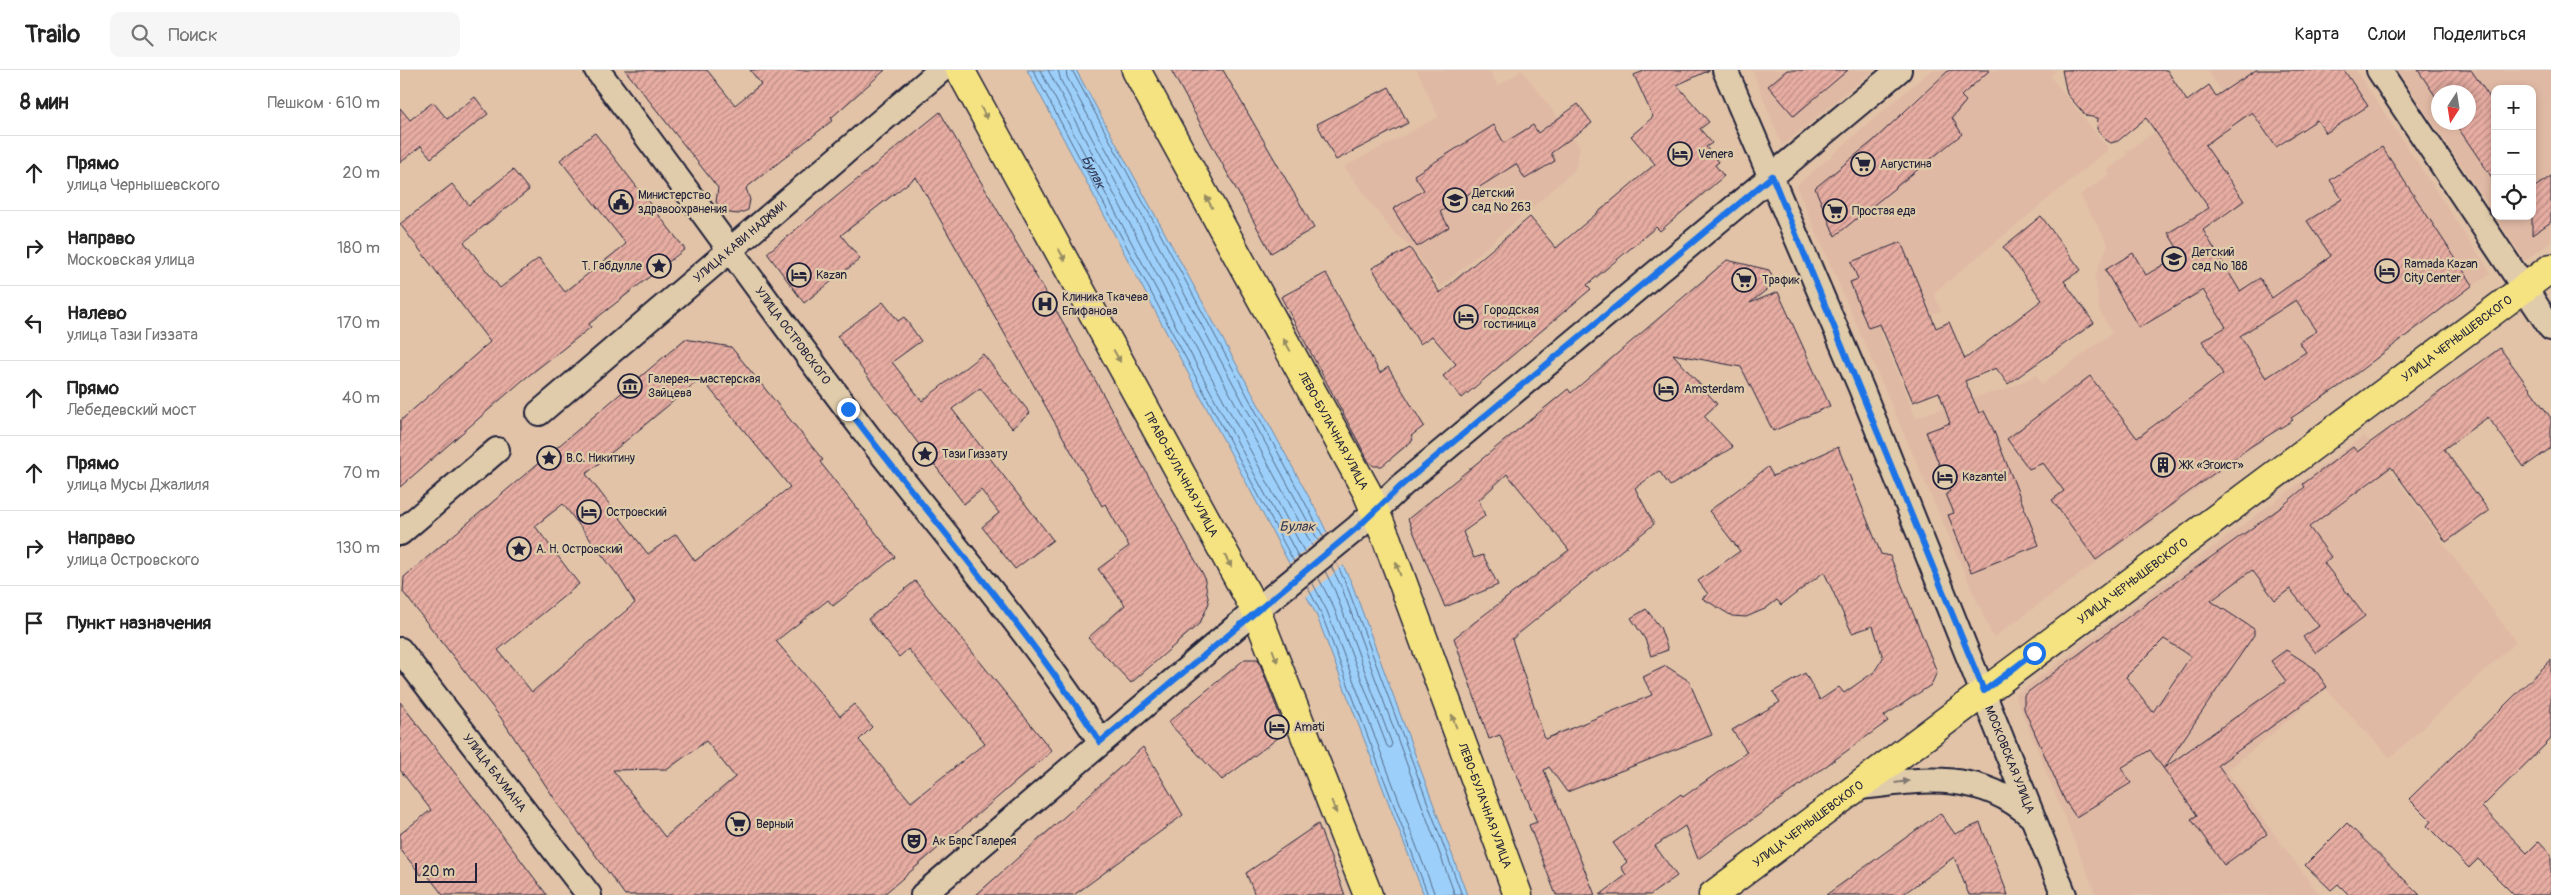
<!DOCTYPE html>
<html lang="ru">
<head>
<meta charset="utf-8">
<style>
	:root { --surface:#fff; --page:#f6f6f6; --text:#222; --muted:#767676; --line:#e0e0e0 }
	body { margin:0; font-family:Pangolin,sans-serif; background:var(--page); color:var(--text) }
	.controls { position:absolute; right:15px; top:15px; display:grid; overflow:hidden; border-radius:10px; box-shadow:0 2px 8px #0003 }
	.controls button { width:45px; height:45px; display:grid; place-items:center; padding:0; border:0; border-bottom:1px solid var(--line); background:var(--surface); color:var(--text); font:25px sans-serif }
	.compass { position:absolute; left:2031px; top:15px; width:45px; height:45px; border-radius:50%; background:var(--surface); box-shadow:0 2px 8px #0003; rotate:192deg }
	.scale { position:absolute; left:15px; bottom:12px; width:62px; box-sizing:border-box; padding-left:5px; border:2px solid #22223b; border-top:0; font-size:14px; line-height:18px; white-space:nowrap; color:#22223b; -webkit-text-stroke:4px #e0ccaa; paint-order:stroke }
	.stop { position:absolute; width:15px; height:15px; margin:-11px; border:4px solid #1a73e8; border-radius:50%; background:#fff }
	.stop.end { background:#1a73e8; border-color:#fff; box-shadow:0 1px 5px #0008 }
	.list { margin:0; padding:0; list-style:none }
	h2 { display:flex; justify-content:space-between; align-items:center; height:65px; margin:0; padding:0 20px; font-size:21px }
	h2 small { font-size:16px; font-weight:400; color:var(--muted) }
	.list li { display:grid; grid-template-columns:32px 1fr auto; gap:15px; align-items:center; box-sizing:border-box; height:75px; padding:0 20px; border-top:1px solid var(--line) }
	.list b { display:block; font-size:19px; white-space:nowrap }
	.list p { margin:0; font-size:16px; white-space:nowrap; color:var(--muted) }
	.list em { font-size:16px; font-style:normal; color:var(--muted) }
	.icon { flex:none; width:28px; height:28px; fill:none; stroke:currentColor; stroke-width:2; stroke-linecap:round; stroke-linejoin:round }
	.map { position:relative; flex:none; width:2151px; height:825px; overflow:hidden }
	header { display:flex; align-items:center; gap:30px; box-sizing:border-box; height:70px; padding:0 25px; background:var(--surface); border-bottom:1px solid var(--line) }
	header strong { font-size:24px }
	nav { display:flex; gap:28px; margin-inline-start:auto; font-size:18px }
	.search { width:350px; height:45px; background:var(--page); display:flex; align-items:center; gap:12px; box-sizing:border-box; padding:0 18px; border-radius:10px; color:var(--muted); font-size:19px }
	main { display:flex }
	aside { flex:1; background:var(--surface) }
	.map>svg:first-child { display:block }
</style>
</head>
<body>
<header>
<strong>Trailo</strong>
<div class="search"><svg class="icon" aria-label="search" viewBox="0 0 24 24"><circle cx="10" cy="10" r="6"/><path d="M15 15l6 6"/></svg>Поиск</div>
<nav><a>Карта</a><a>Слои</a><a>Поделиться</a></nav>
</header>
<main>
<aside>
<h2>8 мин<small>Пешком · 610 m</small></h2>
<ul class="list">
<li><svg class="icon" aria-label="ahead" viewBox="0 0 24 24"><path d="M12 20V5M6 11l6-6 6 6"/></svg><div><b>Прямо</b><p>улица Чернышевского</p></div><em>20 m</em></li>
<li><svg class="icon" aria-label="right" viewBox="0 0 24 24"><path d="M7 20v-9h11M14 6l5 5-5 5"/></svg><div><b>Направо</b><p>Московская улица</p></div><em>180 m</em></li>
<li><svg class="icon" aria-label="left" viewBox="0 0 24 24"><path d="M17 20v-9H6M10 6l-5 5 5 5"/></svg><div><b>Налево</b><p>улица Тази Гиззата</p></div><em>170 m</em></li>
<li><svg class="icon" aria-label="ahead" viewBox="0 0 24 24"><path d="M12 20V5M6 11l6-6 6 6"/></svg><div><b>Прямо</b><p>Лебедевский мост</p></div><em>40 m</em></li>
<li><svg class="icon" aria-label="ahead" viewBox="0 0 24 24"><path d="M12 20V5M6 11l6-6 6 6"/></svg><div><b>Прямо</b><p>улица Мусы Джалиля</p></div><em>70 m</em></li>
<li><svg class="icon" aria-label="right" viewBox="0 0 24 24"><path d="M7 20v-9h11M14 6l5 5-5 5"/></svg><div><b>Направо</b><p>улица Островского</p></div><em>130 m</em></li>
<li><svg class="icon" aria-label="arrive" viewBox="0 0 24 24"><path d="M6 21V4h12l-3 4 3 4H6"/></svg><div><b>Пункт назначения</b></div></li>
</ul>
</aside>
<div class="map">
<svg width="2151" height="825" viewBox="0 0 2151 825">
	<defs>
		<pattern id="building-hatch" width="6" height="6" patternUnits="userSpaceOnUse" patternTransform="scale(1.25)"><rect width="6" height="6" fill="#e7ada2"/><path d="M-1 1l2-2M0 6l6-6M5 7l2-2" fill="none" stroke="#bb8c85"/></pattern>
	</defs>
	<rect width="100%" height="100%" fill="#e2c3a8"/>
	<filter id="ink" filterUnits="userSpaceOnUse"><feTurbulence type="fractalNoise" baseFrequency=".02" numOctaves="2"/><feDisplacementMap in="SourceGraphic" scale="10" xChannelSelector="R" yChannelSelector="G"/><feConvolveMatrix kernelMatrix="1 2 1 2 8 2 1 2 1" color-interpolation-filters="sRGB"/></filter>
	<g filter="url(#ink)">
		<g fill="#e0b9a4" fill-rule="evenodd">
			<path d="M1017 0H1089L1098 16 1122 0 1180 77 1175 100 1041 217 1012 178 992 161 944 97 1038 47Z"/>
			<path d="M1352 0H1473L1382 76Z"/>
			<path d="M1531 0H1657L1650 6 1709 79 1534 223 1541 241 1481 263 1516 348 1569 328 1605 320 1636 305 1642 314 1712 263 1699 240 1695 205 1708 174 1680 125 1710 104 1707 100 1727 85 1726 82 1760 58 1832 38 1807 0H1956L2091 203 1593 568 1396 116Z"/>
			<path d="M1997 0H2151V172L2125 191 2095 146H2132V19H2095V145ZM2038 22H2068V52H2038Z"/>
			<path d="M1964 365 2116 572 1990 688 1926 619 1827 701 1920 825H1696L1615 625Z"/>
		</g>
		<path fill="#9cd0fa" stroke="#6b8aae" d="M627 0H676L917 442 952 514 1067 825H1024L916 544Z"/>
		<path fill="#e2c3a8" d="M929 460 945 494 905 528 887 495Z"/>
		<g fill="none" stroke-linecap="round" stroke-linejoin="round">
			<g stroke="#536887" stroke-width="1">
				<path d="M633 0 894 492"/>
				<path id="s1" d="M640 0 899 488"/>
				<path d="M648 0 905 483"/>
				<path d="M658 0 661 11 913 477"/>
				<path d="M666 0 667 7 919 472"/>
				<path d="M672 0 924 468"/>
				<path d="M936 492 947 516 1062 825"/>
				<path d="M931 496 942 518 1055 825"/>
				<path d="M918 507 934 538 987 676 990 678 992 674 935 521 925 501"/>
				<path d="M912 512 927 541 1035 825"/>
				<path d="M907 516 921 543 1028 825"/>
			</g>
		</g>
		<g fill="url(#building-hatch)" stroke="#22223b" fill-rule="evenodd">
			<path d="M225 0H307L335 35 361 14 350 0H485L431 48 433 50 346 118 350 130 348 140 338 144 322 142 316 132 318 118Z"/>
			<path d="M771 0H823L914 158 871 183Z"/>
			<path d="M1246 0H1310L1277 15 1309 52 1300 59 1312 73 1306 77 1319 92 1315 95 1324 106 1260 161 1256 157 1187 215 1191 219 1062 328 1043 306 1056 294 1032 266 1020 274 972 198 1010 178 1040 223 1130 147 1156 178 1255 94 1231 66 1253 47 1234 5Z"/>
			<path d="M1387 0H1448L1394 46 1368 16Z"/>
			<path d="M1549 0H1590L1561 26 1566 31 1552 48 1562 64 1435 166 1415 118 1473 71Z"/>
			<path d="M1662 0H1767L1787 31 1809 15 1816 26 1856 0H1944L1968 36 1926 63 1917 50 1876 77 1852 42 1805 75 1844 131 1803 160 1840 221 1860 208 1872 228 1931 186 1907 151 1942 129 1930 110 1982 77 2073 215 1940 316 1891 348 1893 350 1850 377 1696 490 1652 430 1664 421 1643 393 1629 399 1607 369 1690 306 1737 368 1823 304 1802 271 1826 257 1803 220 1739 258 1705 200 1733 183 1746 205 1781 184 1768 163 1809 138 1746 48 1718 71 1711 73 1706 70 1697 59 1698 48 1686 46 1667 24ZM1896 230 1917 261 1899 272 1906 282 1866 308 1840 266Z"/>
			<path d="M2018 0H2071L2095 35V112L2054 52H2068V22H2038V30Z"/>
			<path d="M989 17 1008 53 936 90 917 54Z"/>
			<path d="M75 27 88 44 31 88 21 76 0 93V38L10 50 33 32 47 49Z"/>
			<path d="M1178 34 1192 53 1151 83 1155 91 1125 109 1116 94 1040 142 1049 157 1017 177 993 139 1024 120 1014 105 1094 55 1104 73 1133 55 1138 63Z"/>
			<path d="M540 42 664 254 804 506 809 533 800 553 731 613 688 568 725 535 698 499 729 476 705 434 702 436 516 107 441 165 460 189 404 233 367 183Z"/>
			<path d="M195 63 285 179 189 254 191 257 123 310 0 417V351L90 272 0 154 52 114 69 135 113 100 129 120 64 172 100 218 139 188 165 222 226 174 160 90Z"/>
			<path d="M2151 106V152L2132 165V119Z"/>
			<path d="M1641 146 1681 200 1664 211 1694 253 1608 314 1596 298 1565 311 1579 343 1584 341 1593 359 1639 475 1571 502 1548 445 1554 443 1546 424 1550 421 1526 362 1550 353 1539 322 1513 332 1480 254 1468 258 1450 212 1458 209 1451 192 1501 172 1536 258 1549 252 1565 289 1642 230 1603 177Z"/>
			<path d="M1327 190 1369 200 1375 213 1350 233 1378 222 1430 336 1373 361 1341 297 1273 284 1317 334 1304 346 1333 377 1270 416 1259 401 1235 418 1254 454 1112 569 1145 669 1252 625 1243 607 1266 596 1289 611 1312 665 1167 722 1149 697 1144 700 1195 825H1156L1129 755 1137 752 1100 665 1089 669 1054 568 1169 480 1107 404 1079 430 1085 446 1063 462 1074 488 1083 485 1098 515 1045 537 1008 449 1168 319 1171 323Z"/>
			<path d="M926 203 980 303 988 297 1024 356 1011 366 1013 370 982 396H974L969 392 881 227Z"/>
			<path d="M483 232 498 251 504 247 521 271 492 292 522 331 583 284 630 343 612 358 580 318 552 339 653 470 615 499 582 457 599 443 581 420 564 434 437 266Z"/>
			<path d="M285 269 331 277 423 390 420 392 495 487 433 536 428 530 376 571 440 646 454 634 472 657 459 670 511 732 585 673 508 579 499 587 468 549 515 511 652 681 483 825H225L162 740 101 648 3 522 4 507ZM301 308 390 417 295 491 276 464 248 484 186 404ZM163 434 219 507 235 533 132 622 98 580 179 514 135 456ZM306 671 335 707 265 767 213 700 268 699Z"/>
			<path d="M2100 278 2151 348V378L2124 397 2088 347 2044 379 2089 441 2046 472 1991 397 1909 457 1931 487 1924 493 1965 546 1916 583 1903 567 1919 556 1890 519 1875 530 1852 500 1811 531 1854 559V565L1764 698 1886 611 1871 591 1886 580 1914 598 1927 617 1818 695 1867 764 1824 795 1791 749 1797 745 1750 680 1721 698 1731 713 1676 747 1665 731 1624 639V625L1748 532 1880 438 1905 417 1903 414 1953 377 1957 382ZM1764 569 1791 586 1753 642 1726 607Z"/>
			<path d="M1438 377 1481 484 1490 486 1537 602 1531 615 1484 646 1488 651 1298 789 1285 756 1255 776 1277 806 1250 825H1200L1226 805 1221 797 1227 792 1213 773 1281 724 1283 727 1347 682 1332 660 1380 632 1373 622 1405 603 1420 630 1439 617 1444 623 1474 602 1483 588 1473 556 1452 563 1424 502 1381 535 1377 530 1365 539 1346 547 1332 546 1302 528 1308 524 1298 511 1340 481 1309 441 1368 397 1373 406Z"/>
			<path d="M1246 539 1260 557 1268 580 1251 586 1245 569 1231 548Z"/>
			<path d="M845 589H858L886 662 822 710 768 652Z"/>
			<path d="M2151 590V669L2082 737 2127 783 2139 771 2151 784V825H2114L2078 789 2069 798 2027 756 2031 751 2009 729Z"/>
			<path d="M0 632 75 729 147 825H43L25 802 21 805 0 779V764L31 740 0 700Z"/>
			<path d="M743 677 783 745 674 825H576Z"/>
			<path d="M1540 743 1555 764 1580 753 1608 825H1569L1554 787 1502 825H1426Z"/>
			<path d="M1947 753 2020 825H1949L1938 814 1931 820 1905 795Z"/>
			<path d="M918 754 945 825H855L846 803Z"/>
		</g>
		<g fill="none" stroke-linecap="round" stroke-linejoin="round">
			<g stroke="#22223b" stroke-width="28">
				<g id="minor">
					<path id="s2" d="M197 0C289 121 376 246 468 366 546 467 632 564 701 672"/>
					<path id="s3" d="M1325 0 1461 318 1664 825"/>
					<path d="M1979 0 2151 258"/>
					<path id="s4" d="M139 343 541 0"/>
					<path d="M0 463 97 380"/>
					<path id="s5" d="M0 580 189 825"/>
					<path d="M1454 718C1517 710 1579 698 1631 746"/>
					<path d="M523 825 837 556 958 457 1002 415 1499 0"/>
				</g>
			</g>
			<g stroke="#22223b" stroke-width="31">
				<g id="major">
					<path id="s6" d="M560 0 856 541 968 825"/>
					<path id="s7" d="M736 0 967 422 987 470 1118 825"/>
					<path id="s8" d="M1313 825 2151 198"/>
				</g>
			</g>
			<use href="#minor" stroke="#e0ccaa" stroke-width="24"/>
			<use href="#major" stroke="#f5e382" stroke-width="28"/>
		</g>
		<defs><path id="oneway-solid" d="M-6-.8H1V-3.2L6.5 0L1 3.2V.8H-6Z" transform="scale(1.25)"/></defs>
		<g fill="#968c62">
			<use href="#oneway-solid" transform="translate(584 43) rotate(61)"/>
			<use href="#oneway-solid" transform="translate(809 132) rotate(-119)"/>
			<use href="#oneway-solid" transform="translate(662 185) rotate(61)"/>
			<use href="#oneway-solid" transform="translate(887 275) rotate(-119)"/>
			<use href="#oneway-solid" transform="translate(717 286) rotate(61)"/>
			<use href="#oneway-solid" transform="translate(828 491) rotate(61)"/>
			<use href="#oneway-solid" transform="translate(998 499) rotate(-110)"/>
			<use href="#oneway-solid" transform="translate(875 586) rotate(69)"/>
			<use href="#oneway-solid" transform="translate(1054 651) rotate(-110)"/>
			<use href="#oneway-solid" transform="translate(934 737) rotate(69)"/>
		</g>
		<use fill="#817772" href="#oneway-solid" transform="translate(1502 712) rotate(-7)"/>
	</g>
	<g fill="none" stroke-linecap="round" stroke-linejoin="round" filter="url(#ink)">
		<path stroke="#1a73e8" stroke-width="6" d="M448 339C531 449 626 556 700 672L958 457 1002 415 1372 106 1584 621 1634 583"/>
	</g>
	<defs>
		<g id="hotel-ring" transform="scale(1.25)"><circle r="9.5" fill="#e0ccaa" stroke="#22223b" stroke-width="1.5"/><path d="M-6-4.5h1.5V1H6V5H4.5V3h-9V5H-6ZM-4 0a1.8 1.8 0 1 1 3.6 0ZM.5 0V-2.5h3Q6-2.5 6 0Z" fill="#22223b"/></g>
		<g id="supermarket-ring" transform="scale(1.25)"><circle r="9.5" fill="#e0ccaa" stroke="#22223b" stroke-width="1.5"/><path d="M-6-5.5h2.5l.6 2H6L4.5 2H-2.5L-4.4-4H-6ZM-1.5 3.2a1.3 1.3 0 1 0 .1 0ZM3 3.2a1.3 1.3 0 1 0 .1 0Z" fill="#22223b"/></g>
		<g id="school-ring" transform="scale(1.25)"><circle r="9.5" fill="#e0ccaa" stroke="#22223b" stroke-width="1.5"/><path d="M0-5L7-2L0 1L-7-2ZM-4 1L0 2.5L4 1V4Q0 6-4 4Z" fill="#22223b"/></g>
		<g id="civic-ring" transform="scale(1.25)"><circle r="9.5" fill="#e0ccaa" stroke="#22223b" stroke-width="1.5"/><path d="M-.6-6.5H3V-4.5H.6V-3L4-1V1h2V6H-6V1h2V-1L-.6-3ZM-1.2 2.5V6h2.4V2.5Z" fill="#22223b"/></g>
		<g id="sight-ring" transform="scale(1.25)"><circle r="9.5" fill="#e0ccaa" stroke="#22223b" stroke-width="1.5"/><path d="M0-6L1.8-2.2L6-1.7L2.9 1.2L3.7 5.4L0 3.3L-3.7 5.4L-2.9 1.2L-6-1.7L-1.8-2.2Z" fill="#22223b"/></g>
		<g id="hospital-ring" transform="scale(1.25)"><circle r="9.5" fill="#e0ccaa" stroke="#22223b" stroke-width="1.5"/><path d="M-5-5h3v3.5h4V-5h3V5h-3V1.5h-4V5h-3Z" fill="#22223b"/></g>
		<g id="museum-ring" transform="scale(1.25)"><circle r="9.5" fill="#e0ccaa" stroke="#22223b" stroke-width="1.5"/><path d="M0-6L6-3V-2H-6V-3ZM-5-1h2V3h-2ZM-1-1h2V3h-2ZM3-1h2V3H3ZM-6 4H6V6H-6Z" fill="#22223b"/></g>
		<g id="building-ring" transform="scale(1.25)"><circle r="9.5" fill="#e0ccaa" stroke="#22223b" stroke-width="1.5"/><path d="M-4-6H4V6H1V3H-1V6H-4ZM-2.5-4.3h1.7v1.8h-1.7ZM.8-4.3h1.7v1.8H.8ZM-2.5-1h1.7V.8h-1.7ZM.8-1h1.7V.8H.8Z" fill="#22223b"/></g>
		<g id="theatre-ring" transform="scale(1.25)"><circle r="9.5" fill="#e0ccaa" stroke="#22223b" stroke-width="1.5"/><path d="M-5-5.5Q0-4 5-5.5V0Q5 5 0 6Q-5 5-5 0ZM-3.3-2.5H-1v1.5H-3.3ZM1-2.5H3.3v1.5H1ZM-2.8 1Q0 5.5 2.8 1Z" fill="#22223b"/></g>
	</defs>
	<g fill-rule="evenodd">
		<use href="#hotel-ring" x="1280" y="84"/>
		<use href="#supermarket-ring" x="1463" y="94"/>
		<use href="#school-ring" x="1055" y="130"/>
		<use href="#civic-ring" x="221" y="132"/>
		<use href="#supermarket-ring" x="1435" y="141"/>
		<use href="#school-ring" x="1774" y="189"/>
		<use href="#sight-ring" x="259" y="196"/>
		<use href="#hotel-ring" x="1987" y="201"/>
		<use href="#hotel-ring" x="399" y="205"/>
		<use href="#supermarket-ring" x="1344" y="210"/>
		<use href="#hospital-ring" x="645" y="234"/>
		<use href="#hotel-ring" x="1066" y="247"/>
		<use href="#museum-ring" x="230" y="316"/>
		<use href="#hotel-ring" x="1266" y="319"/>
		<use href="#sight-ring" x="525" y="384"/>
		<use href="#sight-ring" x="149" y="388"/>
		<use href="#building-ring" x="1763" y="395"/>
		<use href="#hotel-ring" x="1545" y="407"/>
		<use href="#hotel-ring" x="189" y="442"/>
		<use href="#sight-ring" x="119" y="479"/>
		<use href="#hotel-ring" x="877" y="657"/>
		<use href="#supermarket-ring" x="338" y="754"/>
		<use href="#theatre-ring" x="514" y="771"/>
	</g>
	<g text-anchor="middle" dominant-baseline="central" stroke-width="4.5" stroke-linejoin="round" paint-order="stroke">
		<g font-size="12" fill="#22223b" stroke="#e0ccaa" text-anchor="start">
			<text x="1298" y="84">Venera</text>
			<text x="1480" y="94">Августина</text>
			<text x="1072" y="123">Детский<tspan x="1072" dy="14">сад № 263</tspan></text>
			<text x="238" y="125">Министерство<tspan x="238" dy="14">здравоохранения</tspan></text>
			<text x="1452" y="141">Простая еда</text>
			<text x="1792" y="182">Детский<tspan x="1792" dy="14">сад № 188</tspan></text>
			<text x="2004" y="194">Ramada Kazan<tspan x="2004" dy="14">City Center</tspan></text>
			<text x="242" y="196" text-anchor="end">Т. Габдулле</text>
			<text x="416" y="205">Kazan</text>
			<text x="1362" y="210">Трафик</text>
			<text x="662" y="227">Клиника Ткачева<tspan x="662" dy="14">Епифанова</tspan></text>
			<text x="1084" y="240">Городская<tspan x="1084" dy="14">гостиница</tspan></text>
			<text x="248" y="309">Галерея—мастерская<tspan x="248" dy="14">Зайцева</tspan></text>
			<text x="1284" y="319">Amsterdam</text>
			<text x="542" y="384">Тази Гиззату</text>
			<text x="166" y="388">В.С. Никитину</text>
			<text x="1780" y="395">ЖК «Эгоист»</text>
			<text x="1562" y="407">Kazantel</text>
			<text x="206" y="442">Островский</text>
			<text x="136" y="479">А. Н. Островский</text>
			<text x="894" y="657">Amati</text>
			<text x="356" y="754">Верный</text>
			<text x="532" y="771">Ак Барс Галерея</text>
		</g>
		<g font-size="12" fill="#22223b" stroke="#e0ccaa">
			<text stroke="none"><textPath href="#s4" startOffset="264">УЛИЦА КАВИ НАДЖМИ</textPath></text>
			<text stroke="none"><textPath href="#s2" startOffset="330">УЛИЦА ОСТРОВСКОГО</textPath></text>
			<text stroke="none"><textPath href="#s8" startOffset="929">УЛИЦА ЧЕРНЫШЕВСКОГО</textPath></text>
			<text stroke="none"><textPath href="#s7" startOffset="411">ЛЕВО-БУЛАЧНАЯ УЛИЦА</textPath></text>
			<text stroke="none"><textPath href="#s6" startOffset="461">ПРАВО-БУЛАЧНАЯ УЛИЦА</textPath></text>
			<text stroke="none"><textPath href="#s8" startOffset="524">УЛИЦА ЧЕРНЫШЕВСКОГО</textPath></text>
			<text stroke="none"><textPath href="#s3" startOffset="746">МОСКОВСКАЯ УЛИЦА</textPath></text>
			<text stroke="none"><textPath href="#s5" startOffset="155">УЛИЦА БАУМАНА</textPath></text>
			<text stroke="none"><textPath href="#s7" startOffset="816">ЛЕВО-БУЛАЧНАЯ УЛИЦА</textPath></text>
			<text stroke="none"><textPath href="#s8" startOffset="119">УЛИЦА ЧЕРНЫШЕВСКОГО</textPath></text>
		</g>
		<g font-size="14" font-style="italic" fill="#343c58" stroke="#e0ccaa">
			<text stroke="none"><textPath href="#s1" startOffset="115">Булак</textPath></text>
			<text x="897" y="456">Булак</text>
		</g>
	</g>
</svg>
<div class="controls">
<button>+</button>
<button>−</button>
<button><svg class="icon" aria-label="locate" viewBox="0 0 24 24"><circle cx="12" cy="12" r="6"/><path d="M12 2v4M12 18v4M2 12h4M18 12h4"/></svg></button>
</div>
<svg class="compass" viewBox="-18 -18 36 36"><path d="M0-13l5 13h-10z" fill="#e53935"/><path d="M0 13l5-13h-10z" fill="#767676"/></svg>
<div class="scale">20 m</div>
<div class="stop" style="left:1634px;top:583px"></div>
<div class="stop end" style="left:448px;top:339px"></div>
</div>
</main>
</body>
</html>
